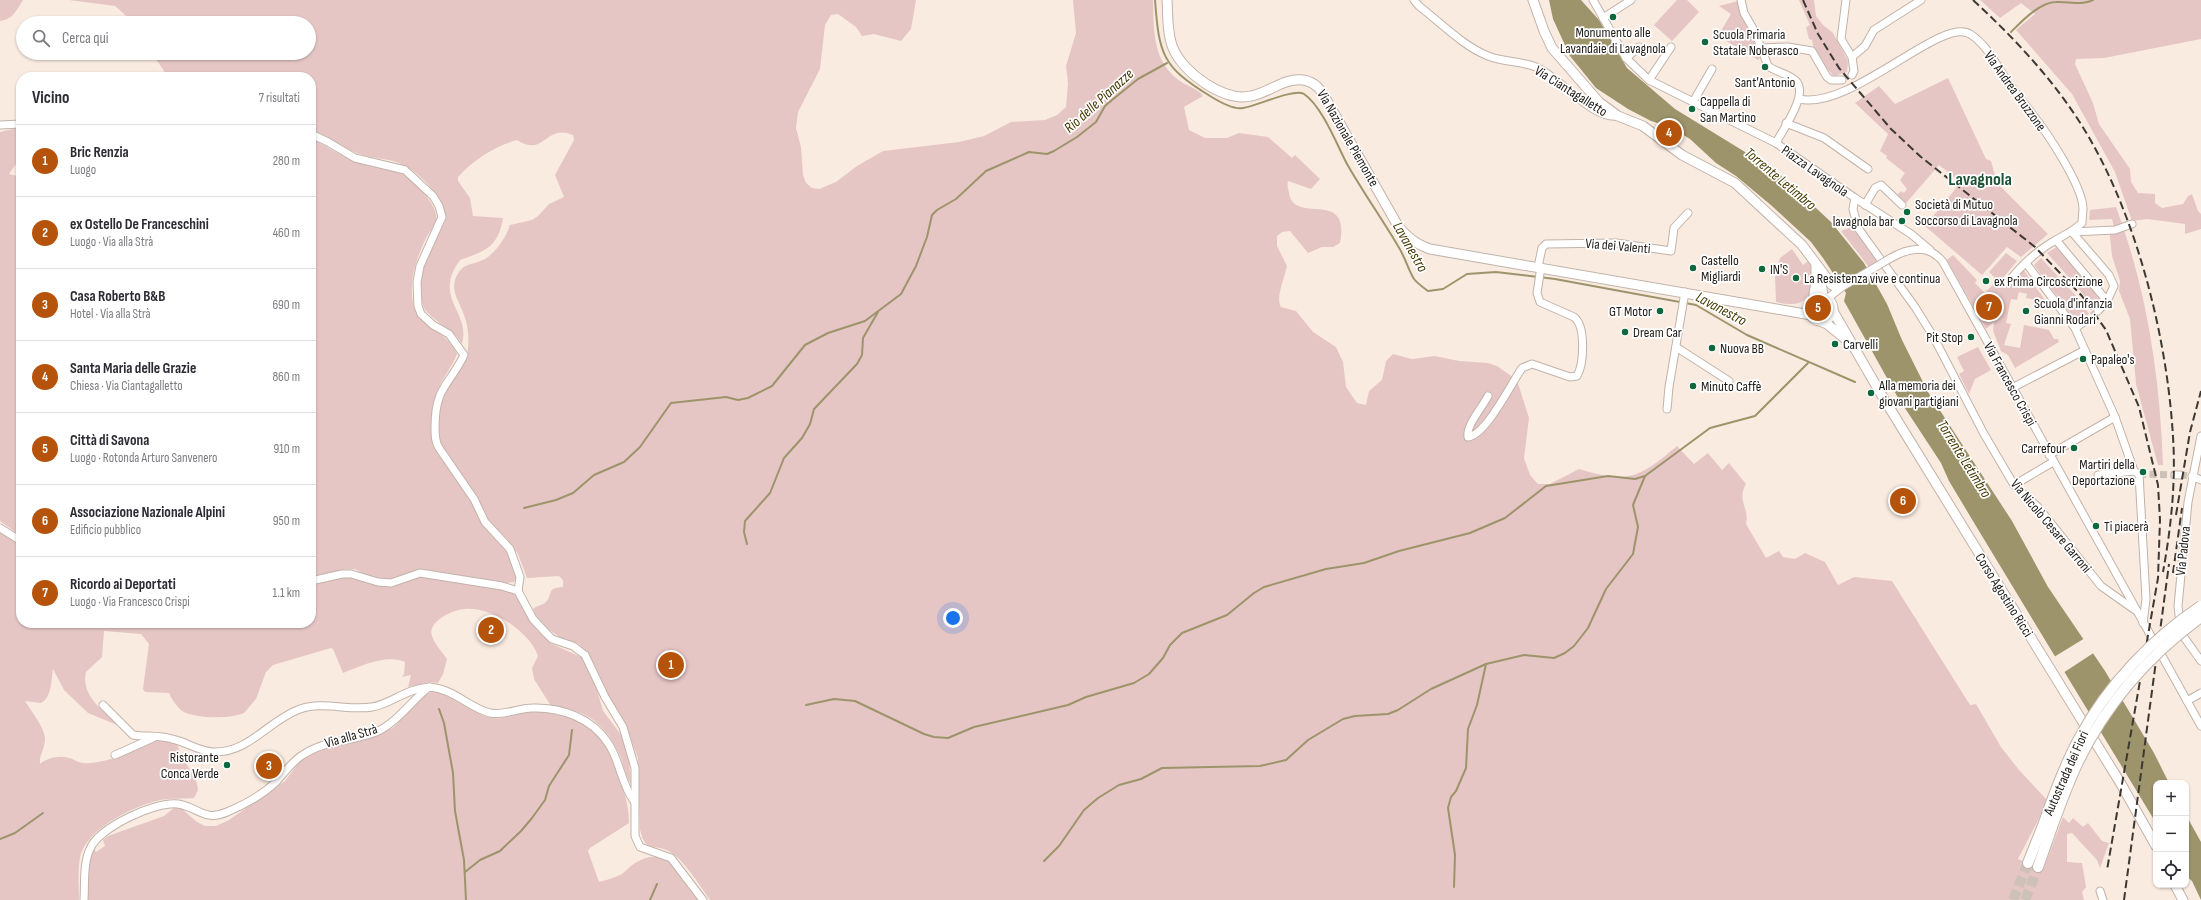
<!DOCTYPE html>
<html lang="it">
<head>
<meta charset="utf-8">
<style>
	:root { --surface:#fff; --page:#f7f7f7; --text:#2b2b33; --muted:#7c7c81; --line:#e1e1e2; --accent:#b45309 }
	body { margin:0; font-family:"Sofia Sans Condensed",sans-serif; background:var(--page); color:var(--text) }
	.controls { position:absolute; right:12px; bottom:12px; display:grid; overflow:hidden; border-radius:8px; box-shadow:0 1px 3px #0004 }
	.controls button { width:36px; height:36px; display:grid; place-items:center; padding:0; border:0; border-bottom:1px solid var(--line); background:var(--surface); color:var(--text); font:20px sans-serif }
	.you { position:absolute; left:953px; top:618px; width:14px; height:14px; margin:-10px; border:3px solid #fff; border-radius:50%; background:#1a73e8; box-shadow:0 0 0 6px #1a73e833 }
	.badge { display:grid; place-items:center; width:26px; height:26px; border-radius:50%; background:var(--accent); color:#fff; font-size:13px; font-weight:700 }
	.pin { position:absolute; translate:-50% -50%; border:2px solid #fff; box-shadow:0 1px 4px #0006 }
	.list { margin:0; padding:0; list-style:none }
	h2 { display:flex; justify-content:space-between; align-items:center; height:52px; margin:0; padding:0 16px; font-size:17px }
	h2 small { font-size:13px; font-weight:400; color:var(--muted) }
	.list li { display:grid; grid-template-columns:26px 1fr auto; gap:12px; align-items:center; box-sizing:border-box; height:72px; padding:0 16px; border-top:1px solid var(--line) }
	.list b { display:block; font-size:15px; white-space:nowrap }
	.list p { margin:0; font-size:13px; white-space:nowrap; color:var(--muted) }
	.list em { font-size:13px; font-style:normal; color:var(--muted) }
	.icon { flex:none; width:22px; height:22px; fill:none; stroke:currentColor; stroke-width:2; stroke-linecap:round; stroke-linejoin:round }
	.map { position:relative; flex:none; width:2201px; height:900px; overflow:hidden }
	.search { position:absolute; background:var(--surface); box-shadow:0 1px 3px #0004; left:16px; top:16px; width:300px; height:44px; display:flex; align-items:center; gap:10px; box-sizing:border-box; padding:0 14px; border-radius:22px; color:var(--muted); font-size:15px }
	.panel { position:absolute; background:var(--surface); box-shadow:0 1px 3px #0004; left:16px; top:72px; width:300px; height:556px; border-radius:16px }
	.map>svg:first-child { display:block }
</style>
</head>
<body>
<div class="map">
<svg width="2201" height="900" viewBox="0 0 2201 900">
	<rect width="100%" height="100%" fill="#faebe0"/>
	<g fill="#e5c6c5">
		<path d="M0 0H23C16 11 13 19 0 21Z"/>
		<path d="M69 0H916L911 29 901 41 874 34 862 36 856 27 838 14 831 15 825 25 820 69 798 112 796 128 801 147 803 175 806 183 812 188 819 189 836 182 857 166 883 151 959 142 984 136 1011 122 1045 120 1057 115 1066 107 1068 83 1066 66 1076 33 1073 0H1153C1154 31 1152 61 1180 81 1187 86 1199 89 1203 96L1184 107 1189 130 1205 138H1227L1239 133 1268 137 1292 158 1295 155 1320 179 1311 189 1288 181C1287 186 1288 188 1289 193 1294 226 1351 187 1340 243L1333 247H1322L1308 253 1290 231 1282 232 1277 236V246L1287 266C1285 277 1275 298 1281 307L1296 311 1313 332 1336 347 1343 362 1346 387 1357 403 1366 405 1369 391 1382 380 1386 361 1393 354 1412 359 1435 356 1459 361 1488 363 1497 366 1517 380 1529 418 1524 458 1530 475 1538 484H1550L1579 469C1629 484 1639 478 1677 446L1694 464 1708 453 1722 470 1729 463 1746 484C1736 501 1750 508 1746 524L1766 558 1779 551 1783 557 1795 559 1805 553 1825 562 1838 585 1854 577 1892 581 1970 705 1976 704 2001 747 2019 770 2048 801 2018 859 2043 870 2063 817 2069 823 2073 818 2083 827 2088 823 2102 841 2109 843 2100 868 2097 860 2072 833 2067 834V862L2082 863 2086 887 2082 892 2084 900H710C701 887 685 862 673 854 657 841 645 856 640 829L638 758 624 722 612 704 595 665 585 651 579 644 562 639 543 625 536 617 533 609C536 606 542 605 545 603 554 595 545 588 563 587V580L559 576 527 578 518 554 507 539 489 523 440 444C435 423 439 401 451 383 459 371 467 362 468 348 469 337 468 325 464 315 461 304 451 293 455 280 462 260 474 267 488 257 498 249 506 237 510 225L532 220 538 216 549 204 564 197 555 175 574 140 573 135C545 123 545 158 517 140 495 146 473 160 458 177V181L470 198 473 216 503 218C498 248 485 251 460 260 432 299 471 311 462 344 453 329 439 325 428 313 422 308 422 301 421 294 419 266 432 245 445 222 448 201 420 172 401 164 388 158 373 159 360 154 349 151 320 135 311 129V77H168L152 53H309V23H134L115 6Z"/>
		<path d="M1677 0H1687L1699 12 1672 41 1654 25Z"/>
		<path d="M1799 0H1814L1816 16 1823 25 1833 33 1848 61 1847 72 1834 76C1824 66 1814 55 1812 40L1809 39 1806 27 1810 25Z"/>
		<path d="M1980 0H2201V39L2104 58 2076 59 2075 64 2093 103 2099 124 2130 169 2131 182 2138 193 2155 194V203L2162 208 2183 204 2188 196 2192 194 2198 211 2201 214V229L2185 234V224L2147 219 2132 221 2115 172 2072 94 2016 30 2035 14 2021 3 2000 18Z"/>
		<path d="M1738 1 1759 53 1760 58 1758 60 1718 36 1731 14 1719 6Z"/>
		<path d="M1948 78 1986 159 1991 161 1997 183 2048 234 2021 257 2007 247 1982 275 1925 226 1961 182 1939 165 1907 202 1903 204 1895 197 1901 191 1904 193 1907 189 1900 180 1905 173 1886 158 1887 156 1880 151 1888 134 1855 103 1879 86 1895 104Z"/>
		<path d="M21 127V157L9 174 21 177V536L0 521V132Z"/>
		<path d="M311 138C324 145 340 155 354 161 367 167 382 166 395 170 408 174 440 205 436 220 435 226 429 232 426 238 416 260 409 279 413 303 418 329 448 330 457 354 452 367 444 376 438 389 430 407 429 432 436 450L505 546 516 577 514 582 507 583 419 570 390 579 370 577 355 569 340 570 311 578Z"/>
		<path d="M2116 207C2147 290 2160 377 2163 465H2158L2136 384 2130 319 2119 291 2120 281 2112 256 2109 227H2114L2112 219 2089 220 2090 210Z"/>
		<path d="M1854 226 1879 260 1869 267 1841 231Z"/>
		<path d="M2058 246 2101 301 2095 310 2075 284 2047 253Z"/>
		<path d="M1792 249 1803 265 1808 261C1813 268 1813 275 1812 283 1808 306 1795 306 1776 302L1775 275 1780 258Z"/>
		<path d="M2006 253 2017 261 2003 278 2012 286 2023 269 2045 300 2042 301 2026 298 2027 294 2019 292 2017 300 2011 299 2006 323 2011 324 2004 345 2020 348 2024 325 2049 330 2054 339H2058L2059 342 2015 368 2008 355 2001 351 1993 331 1994 322 1986 329 1947 260 1953 255 1977 280 1975 283 1985 293 1997 280 1989 272Z"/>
		<path d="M2041 258 2077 297 2089 314 2083 319 2075 320 2034 265Z"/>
		<path d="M1978 347 1991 370 1975 379 1969 394 1959 374 1964 371 1957 357Z"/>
		<path d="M0 530 21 543V623H311V584L351 576 377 585 420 575 512 591 550 643 583 658 597 690 603 711 622 736 628 750 631 784C626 776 624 767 621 758 606 724 588 710 551 706L534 679 532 668 538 656C530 631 490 606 464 609 452 610 427 622 432 636 434 643 442 652 447 659L443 674 438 683 429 682 408 687 411 675 402 677 404 674 405 662C385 654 362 666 343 673L333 649 331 648 273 665 266 672 256 699 244 713C231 719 195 719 182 711 176 706 172 700 169 693L145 692 143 689 149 644 141 634 104 631 102 657 86 672C80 696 106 714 122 727L88 713 64 690 53 669C51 681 52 697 41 703L25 701C30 709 46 730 45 739 45 749 39 755 40 764 47 758 59 755 69 758 74 759 78 763 84 763 92 764 103 761 111 759 128 755 163 728 178 746 182 762 197 774 198 790L194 798C183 799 171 798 160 800 134 806 93 826 82 851 77 861 79 888 79 900H0Z"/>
		<path d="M437 691C457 696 471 714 492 718 507 720 520 711 534 711 541 711 548 713 555 714 597 721 609 742 621 781 625 796 629 807 629 823L590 848 588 851 599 882C606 880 614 878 620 875 626 872 630 865 637 862 669 844 681 877 698 900H87L88 863 93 847 96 852 105 846 103 840 108 836 164 816 175 807 182 809 197 822 205 826H216L229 820 285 781 297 765 310 753 330 744 368 737 393 728 427 693Z"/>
	</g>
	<g fill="#9d946b">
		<path d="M1549 0H1581L1599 20 1627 68 1675 109 1776 171 1831 222 1864 263 1887 304 1902 340 1928 392 2012 521 2048 587 2105 671 2154 753 2169 783H2156V823L1979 531 1949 481 1941 463 1897 396 1844 301 1846 293 1823 258 1811 242 1772 206 1736 176 1716 163 1690 139 1670 127 1651 121 1628 109 1596 88 1570 56 1553 19Z"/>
		<path d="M2186 815 2201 842V900L2192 881 2186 876Z"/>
	</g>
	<path fill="#faebe0" d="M2085 638 2095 652 2063 673 2054 657Z"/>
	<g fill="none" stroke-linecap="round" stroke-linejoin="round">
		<g stroke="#9d946b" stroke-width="2">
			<path d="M1155 0C1159 54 1162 67 1210 96 1218 101 1233 110 1243 108 1257 106 1294 88 1304 94 1322 106 1337 145 1347 164 1363 192 1382 219 1398 246 1405 257 1408 269 1414 279 1418 284 1424 288 1428 291L1443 289 1467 274 1496 272 1555 279 1696 305 1747 335 1855 382"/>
			<path d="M2011 32C2022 21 2040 2 2056 2 2068 1 2081 6 2093 0"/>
			<path d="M524 508 556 500 573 493 594 475 624 462 640 447 671 403 726 397 738 400 748 398 772 386 805 345 828 333 865 321 901 294 916 266 927 237 932 215 937 210 956 199 986 171 1029 152 1047 154 1054 151 1077 137 1096 122 1105 106 1112 100 1138 79 1167 63"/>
			<path d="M747 544 744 532 745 521 770 493 784 458 802 438 810 424 814 409 857 364 862 355 863 338 878 312"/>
			<path d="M806 705 834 699 855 701 924 734 934 737 948 738 974 727 1068 705 1086 697 1134 683 1149 674 1163 658 1170 645 1182 633 1227 615 1254 593 1264 587 1326 569 1364 563 1399 551 1470 533 1505 518 1546 486 1608 476 1635 479 1645 476 1710 428 1755 416 1808 363"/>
			<path d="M439 709 444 723 453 773 455 811 464 860 466 900"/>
			<path d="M0 839 15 833 43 813"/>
			<path d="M1044 861 1059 846 1084 810 1098 798 1119 785 1141 779 1162 768 1260 766 1286 760 1308 740 1343 719 1355 716 1388 714 1398 710 1431 689 1486 664 1524 655 1554 658 1565 653 1574 646 1588 628 1606 589 1633 554 1638 527 1633 505 1645 476"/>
			<path d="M465 872 480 860 500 851 521 831 532 818 545 800 549 786 569 755 572 730"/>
			<path d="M1454 887 1455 855 1448 808 1451 797 1456 791 1466 768 1468 729 1477 705 1486 664"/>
			<path d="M650 900 657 884"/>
		</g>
		<g stroke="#cec1b7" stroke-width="7" stroke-dasharray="7 3.5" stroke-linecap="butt">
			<path d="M2084 322 2098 311"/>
			<path d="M2139 474 2175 475"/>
			<path d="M2180 475 2192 476"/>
		</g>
		<g stroke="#cec1b7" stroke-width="10" stroke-dasharray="10 5" stroke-linecap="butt">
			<path d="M2013 900 2028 863"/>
			<path d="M2025 900 2038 867"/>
		</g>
		<g stroke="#c2b3a9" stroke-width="9">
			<g id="minor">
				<path d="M1414 0 1419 6C1441 23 1463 46 1488 56 1503 62 1521 61 1536 67 1560 77 1592 120 1618 116"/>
				<path d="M1593 0 1626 58 1649 80 1776 143 1855 198 1911 234 1930 250"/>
				<path d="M1741 0 1744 13 1755 32 1768 66C1776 72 1789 74 1796 81 1809 94 1783 129 1776 143"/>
				<path d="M1846 0 1841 39 1852 57 1854 71 1852 75"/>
				<path d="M1603 18 1631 0"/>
				<path d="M1760 48 1788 47 1812 51 1827 77 1831 80H1842"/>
				<path d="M1852 57 1865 46 1874 30 1921 0"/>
				<path d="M1626 58 1639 47"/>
				<path d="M1649 80 1671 47"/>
				<path d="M1799 99C1851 111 1941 16 1970 34 1987 45 1995 63 2006 79 2014 91 2024 103 2033 115 2048 134 2082 185 2083 208 2083 213 2082 218 2082 223 2073 231 2066 234 2056 240 2039 249 2019 267 2008 283"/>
				<path d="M1693 102 1712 69"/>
				<path d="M1786 123 1824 138 1868 169"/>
				<path d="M0 125 21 124"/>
				<path d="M311 134 328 142 355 158 405 170 433 196 439 206 442 217 420 266 417 282 418 306 421 314 433 325 449 334 464 355C449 386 435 387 435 427 435 435 435 442 439 448L474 499 485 522 510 549 520 577 518 591"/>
				<path d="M1855 198 1853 209 1858 228 1915 307 1933 336 1984 434 2014 485 2038 507 2101 586 2135 610"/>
				<path d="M1865 205 1875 188 1881 185 1902 205"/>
				<path d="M2056 240 2107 301"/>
				<path d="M1889 259C1908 248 1928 243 1943 262L2201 726"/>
				<path d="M2026 263 2075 328 2115 417 2134 471 2139 474 2146 599 2143 623"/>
				<path d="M1538 267 1542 248 1546 244 1616 243 1671 251 1674 228 1688 213"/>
				<path d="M1828 298 1842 287"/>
				<path d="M2098 311 2107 301 2114 286 2109 275 2072 232 2115 230 2132 224"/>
				<path d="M2075 328 2084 322"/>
				<path d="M1676 347 1729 381"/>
				<path d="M2012 388 2085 350"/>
				<path d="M1488 396C1482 408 1466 425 1468 437 1486 435 1511 384 1522 368L1532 364 1570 377 1577 376C1584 364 1586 326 1574 317L1540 302 1537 293 1541 267"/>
				<path d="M1667 409 1669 387 1685 292"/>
				<path d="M2201 436 2188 502 2178 606 2181 633 2201 661"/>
				<path d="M2049 455 2115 417"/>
				<path d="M2098 475 2134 471"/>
				<path d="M2175 475H2180"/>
				<path d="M2192 476 2201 480"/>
				<path d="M2014 485 2053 462"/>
				<path d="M0 528 21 541"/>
				<path d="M311 581 342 574H351L378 582 391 583 420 573 502 586 518 591 533 619 546 633 552 639 573 646 585 655 605 697 623 727 635 768V836L640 847 671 858 703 900"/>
				<path d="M2187 701 2201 693"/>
				<path d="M103 705 133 735C146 737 159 735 172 739 187 742 199 752 215 752 250 752 269 720 300 709 323 701 349 711 372 707 391 704 405 689 429 687"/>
				<path d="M115 755 153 738"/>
				<path d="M2100 891 2103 900"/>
				<path d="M84 900C85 884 83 863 90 849 99 827 156 801 178 804 198 807 204 822 227 812 244 805 262 795 276 782 284 773 291 763 301 756 326 739 350 742 376 732 397 723 411 701 429 687 455 689 467 707 490 713 504 716 518 708 532 708 561 707 592 718 608 743 620 760 621 784 634 801"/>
			</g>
		</g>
		<g stroke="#c2b3a9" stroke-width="11">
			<g id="major">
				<path d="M1167 0C1168 15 1167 34 1173 48 1183 73 1224 102 1251 96 1268 93 1286 77 1303 80 1316 82 1321 90 1327 101L1398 226C1408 238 1416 244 1430 249L1811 315"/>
				<path d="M1533 0 1544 31 1552 48 1599 102 1618 116 1643 126 1682 155 1735 183 1802 245 1832 285 1838 288"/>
				<path d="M1820 273 1823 297"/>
				<circle cx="1821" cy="309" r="12"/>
				<path d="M1813 300 1816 282V265"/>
				<path d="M1833 311 1881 394 2121 784 2156 846"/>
				<path d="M1817 320 1827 324 1848 341"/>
				<path d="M2175 885 2183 900"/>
			</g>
		</g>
		<g stroke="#c2b3a9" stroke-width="12">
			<g id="highway">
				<path d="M2028 863 2044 823"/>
				<path d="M2038 867 2052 827"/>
			</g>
		</g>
		<use href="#minor" stroke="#fff" stroke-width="7"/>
		<use href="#major" stroke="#fff" stroke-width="9"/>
		<use href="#highway" stroke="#fff" stroke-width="10"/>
		<g stroke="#3e3833" stroke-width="2" stroke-dasharray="8 4" stroke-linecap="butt">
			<path d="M1803 0 1818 34 1839 68 1891 129 1921 157 2035 247 2082 296 2106 330 2139 407 2158 485 2160 520 2158 578 2107 870"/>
			<path d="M1973 0C2013 37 2049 75 2079 121 2135 208 2167 334 2173 437 2176 482 2171 528 2163 572"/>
			<path d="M2176 515 2190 432 2201 391"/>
			<path d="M2173 573 2182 508"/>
			<path d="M2124 900 2169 564"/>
		</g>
		<g stroke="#c2b3a9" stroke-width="9" stroke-linecap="butt">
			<path id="minor-bridge" d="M1842 287 1889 259"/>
		</g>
		<g stroke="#c2b3a9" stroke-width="12" stroke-linecap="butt">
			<g id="highway-bridge">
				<path d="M2044 823C2054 794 2065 764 2080 737 2108 685 2152 639 2201 606"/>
				<path d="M2052 827C2060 805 2068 783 2078 762 2106 704 2149 655 2201 617"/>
			</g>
		</g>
		<use href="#minor-bridge" stroke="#fff" stroke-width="7"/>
		<use href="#highway-bridge" stroke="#fff" stroke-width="10"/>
	</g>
	<g fill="#0d693d" stroke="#fff" stroke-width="1.5">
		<circle cx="1613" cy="17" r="4"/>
		<circle cx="1705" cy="42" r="4"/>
		<circle cx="1765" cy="67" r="4"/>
		<circle cx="1692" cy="109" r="4"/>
		<circle cx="1907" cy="212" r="4"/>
		<circle cx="1902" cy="221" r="4"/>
		<circle cx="1693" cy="268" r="4"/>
		<circle cx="1762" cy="269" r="4"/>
		<circle cx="1796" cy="278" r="4"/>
		<circle cx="1986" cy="281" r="4"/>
		<circle cx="1660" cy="311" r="4"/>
		<circle cx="2026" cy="311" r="4"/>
		<circle cx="1625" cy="332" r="4"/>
		<circle cx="1971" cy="337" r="4"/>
		<circle cx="1835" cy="344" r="4"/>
		<circle cx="1712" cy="348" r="4"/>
		<circle cx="2083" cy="359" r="4"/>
		<circle cx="1693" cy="386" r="4"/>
		<circle cx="1871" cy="393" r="4"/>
		<circle cx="2074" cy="448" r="4"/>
		<circle cx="2143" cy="472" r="4"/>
		<circle cx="2096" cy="526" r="4"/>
		<circle cx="227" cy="765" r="4"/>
	</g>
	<g text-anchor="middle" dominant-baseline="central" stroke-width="3.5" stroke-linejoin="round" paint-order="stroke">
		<g font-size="14" fill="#1e1915" stroke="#fff" text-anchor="start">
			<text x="1613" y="32" text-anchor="middle">Monumento alle<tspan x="1613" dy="16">Lavandaie di Lavagnola</tspan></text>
			<text x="1713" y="34">Scuola Primaria<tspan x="1713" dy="16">Statale Noberasco</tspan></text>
			<text x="1765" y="82" text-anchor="middle">Sant'Antonio</text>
			<text x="1700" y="101">Cappella di<tspan x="1700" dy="16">San Martino</tspan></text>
			<text x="1915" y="204">Società di Mutuo<tspan x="1915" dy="16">Soccorso di Lavagnola</tspan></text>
			<text x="1894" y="221" text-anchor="end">lavagnola bar</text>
			<text x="1701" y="260">Castello<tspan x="1701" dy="16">Migliardi</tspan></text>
			<text x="1770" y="269">IN'S</text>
			<text x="1804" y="278">La Resistenza vive e continua</text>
			<text x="1994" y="281">ex Prima Circoscrizione</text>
			<text x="2034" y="303">Scuola d'infanzia<tspan x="2034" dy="16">Gianni Rodari</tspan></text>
			<text x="1652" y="311" text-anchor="end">GT Motor</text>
			<text x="1633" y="332">Dream Car</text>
			<text x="1963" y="337" text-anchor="end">Pit Stop</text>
			<text x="1843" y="344">Carvelli</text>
			<text x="1720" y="348">Nuova BB</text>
			<text x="2091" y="359">Papaleo's</text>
			<text x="1879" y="385">Alla memoria dei<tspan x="1879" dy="16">giovani partigiani</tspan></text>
			<text x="1701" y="386">Minuto Caffè</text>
			<text x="2066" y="448" text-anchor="end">Carrefour</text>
			<text x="2135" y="464" text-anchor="end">Martiri della<tspan x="2135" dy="16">Deportazione</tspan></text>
			<text x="2104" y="526">Ti piacerà</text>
			<text x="219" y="757" text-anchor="end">Ristorante<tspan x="219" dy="16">Conca Verde</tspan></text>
		</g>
		<g font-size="14" fill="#1e1915" stroke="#fff">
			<text transform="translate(1571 91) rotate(32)">Via Ciantagalletto</text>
			<text transform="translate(2015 91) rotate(54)">Via Andrea Bruzzone</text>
			<text transform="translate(1348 138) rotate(60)">Via Nazionale Piemonte</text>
			<text transform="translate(1815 171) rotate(35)">Piazza Lavagnola</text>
			<text transform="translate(1618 246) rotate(5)">Via dei Valenti</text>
			<text transform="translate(2010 384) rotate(61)">Via Francesco Crispi</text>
			<text transform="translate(2051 526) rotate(50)">Via Nicolò Cesare Garroni</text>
			<text transform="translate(2183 551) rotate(-84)">Via Padova</text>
			<text transform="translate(2004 595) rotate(58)">Corso Agostino Ricci</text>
			<text transform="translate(351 736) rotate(-16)">Via alla Strà</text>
			<text transform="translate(2066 773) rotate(-66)">Autostrada dei Fiori</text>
		</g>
		<g font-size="15" font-style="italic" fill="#443901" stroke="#fff">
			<text transform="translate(1099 101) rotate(-42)">Rio delle Pianazze</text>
			<text transform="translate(1780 179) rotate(40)">Torrente Letimbro</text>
			<text transform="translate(1410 247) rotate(60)">Lavanestro</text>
			<text transform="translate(1721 309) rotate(28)">Lavanestro</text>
			<text transform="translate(1964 459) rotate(58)">Torrente Letimbro</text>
		</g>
		<g font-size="18" font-weight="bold" fill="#1b5434" stroke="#fff">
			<text x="1980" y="179">Lavagnola</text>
		</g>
	</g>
</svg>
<div class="controls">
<button>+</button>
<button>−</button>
<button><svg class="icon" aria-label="locate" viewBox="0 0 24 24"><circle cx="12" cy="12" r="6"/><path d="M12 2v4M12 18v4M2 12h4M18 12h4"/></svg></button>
</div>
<div class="you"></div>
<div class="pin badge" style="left:671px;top:665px">1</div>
<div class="pin badge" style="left:491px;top:630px">2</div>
<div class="pin badge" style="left:269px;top:766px">3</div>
<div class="pin badge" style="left:1669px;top:133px">4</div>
<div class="pin badge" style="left:1818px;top:308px">5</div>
<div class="pin badge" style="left:1903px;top:501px">6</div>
<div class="pin badge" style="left:1989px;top:307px">7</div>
<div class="search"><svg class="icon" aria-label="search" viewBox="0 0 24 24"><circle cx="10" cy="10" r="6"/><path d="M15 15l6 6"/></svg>Cerca qui</div>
<section class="panel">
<h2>Vicino<small>7 risultati</small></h2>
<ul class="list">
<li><span class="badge">1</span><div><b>Bric Renzia</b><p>Luogo</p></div><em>280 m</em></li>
<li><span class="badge">2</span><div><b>ex Ostello De Franceschini</b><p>Luogo · Via alla Strà</p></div><em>460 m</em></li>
<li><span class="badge">3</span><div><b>Casa Roberto B&amp;B</b><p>Hotel · Via alla Strà</p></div><em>690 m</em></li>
<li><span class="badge">4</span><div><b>Santa Maria delle Grazie</b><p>Chiesa · Via Ciantagalletto</p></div><em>860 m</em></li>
<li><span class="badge">5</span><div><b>Città di Savona</b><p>Luogo · Rotonda Arturo Sanvenero</p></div><em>910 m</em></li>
<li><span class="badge">6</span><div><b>Associazione Nazionale Alpini</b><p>Edificio pubblico</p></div><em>950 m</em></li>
<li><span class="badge">7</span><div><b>Ricordo ai Deportati</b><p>Luogo · Via Francesco Crispi</p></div><em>1.1 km</em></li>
</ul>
</section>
</div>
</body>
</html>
